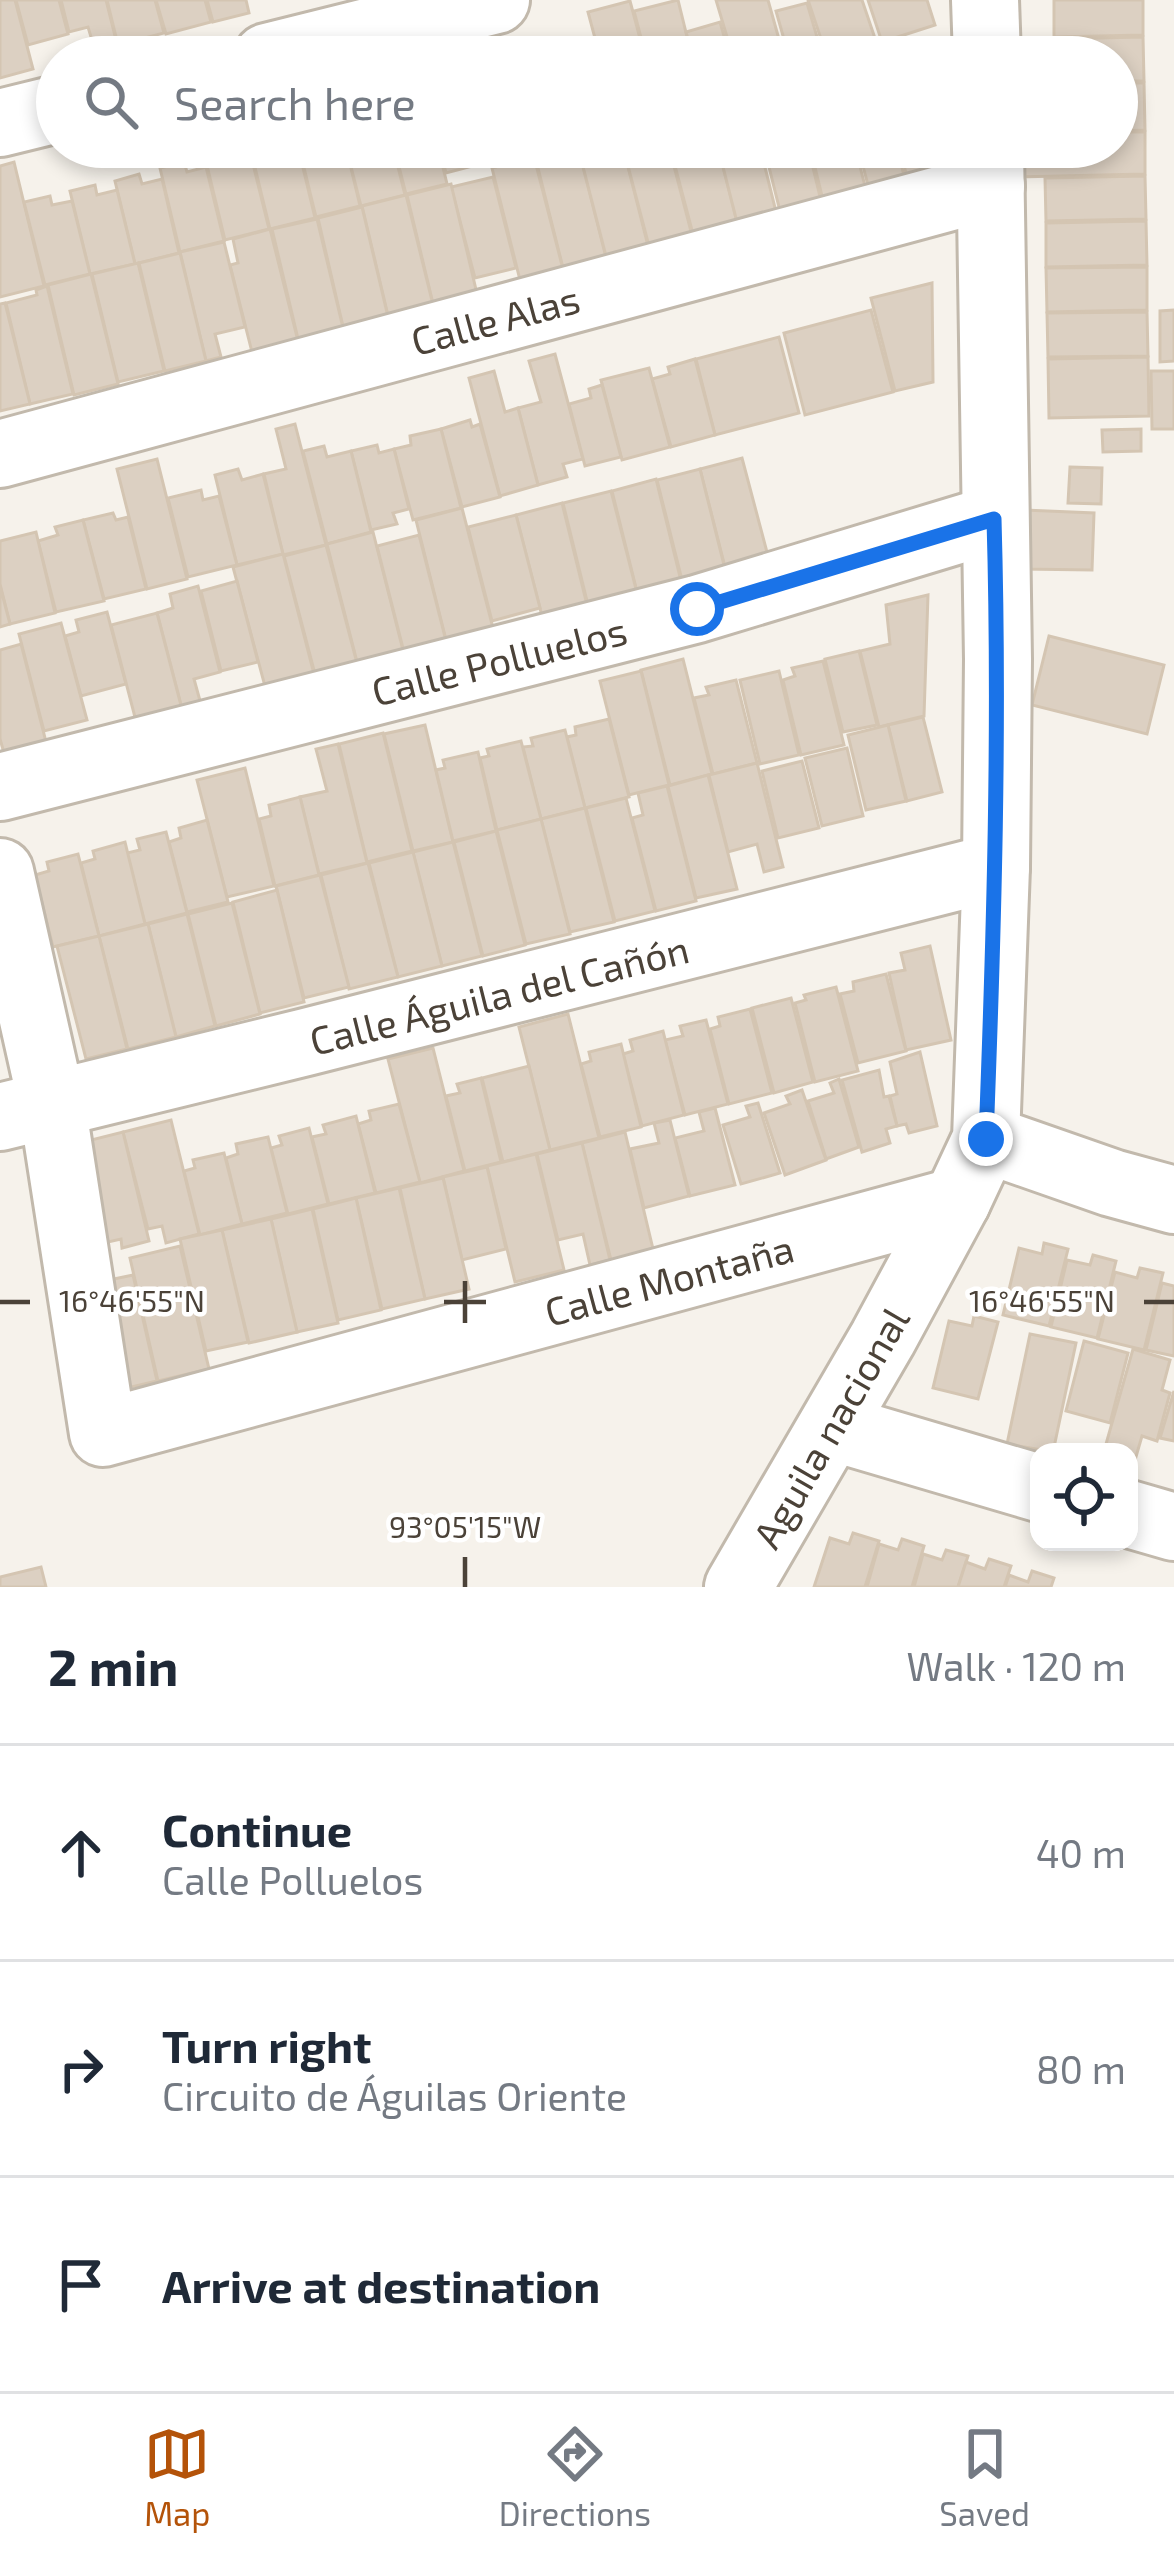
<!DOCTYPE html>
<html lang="en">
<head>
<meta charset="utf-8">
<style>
	:root { --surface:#fff; --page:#f6f6f7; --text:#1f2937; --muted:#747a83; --line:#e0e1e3; --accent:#b45309 }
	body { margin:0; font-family:"Exo 2",sans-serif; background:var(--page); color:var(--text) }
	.controls { position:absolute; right:36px; bottom:36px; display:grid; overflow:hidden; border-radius:24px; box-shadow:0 6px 18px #0003 }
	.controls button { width:108px; height:108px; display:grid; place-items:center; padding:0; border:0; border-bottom:3px solid var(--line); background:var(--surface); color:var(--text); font:60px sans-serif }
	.stop { position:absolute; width:36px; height:36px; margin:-27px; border:9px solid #1a73e8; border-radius:50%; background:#fff }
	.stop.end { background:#1a73e8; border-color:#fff; box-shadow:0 3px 12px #0008 }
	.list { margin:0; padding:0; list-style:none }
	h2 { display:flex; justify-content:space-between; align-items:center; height:156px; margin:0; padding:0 48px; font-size:51px }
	h2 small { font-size:39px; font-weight:400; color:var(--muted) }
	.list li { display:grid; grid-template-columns:78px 1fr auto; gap:36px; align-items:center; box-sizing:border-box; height:216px; padding:0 48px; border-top:3px solid var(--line) }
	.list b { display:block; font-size:45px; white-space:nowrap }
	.list p { margin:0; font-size:39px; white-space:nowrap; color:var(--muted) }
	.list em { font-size:39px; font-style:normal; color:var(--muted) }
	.icon { flex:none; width:66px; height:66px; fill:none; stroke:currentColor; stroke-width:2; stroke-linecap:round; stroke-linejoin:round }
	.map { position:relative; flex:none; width:1174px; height:1587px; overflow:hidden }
	.search { position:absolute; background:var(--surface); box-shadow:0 6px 18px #0003; left:36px; right:36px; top:36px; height:132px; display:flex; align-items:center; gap:30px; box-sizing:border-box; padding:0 42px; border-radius:66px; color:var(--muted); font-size:45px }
	.sheet { height:804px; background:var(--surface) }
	nav { display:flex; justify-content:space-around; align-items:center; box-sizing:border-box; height:168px; border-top:3px solid var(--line); background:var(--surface); font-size:33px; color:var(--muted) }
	nav a { display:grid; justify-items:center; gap:6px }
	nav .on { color:var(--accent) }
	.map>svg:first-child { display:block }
</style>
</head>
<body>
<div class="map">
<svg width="1174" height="1587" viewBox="0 0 1174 1587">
	<rect width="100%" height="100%" fill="#f6f2eb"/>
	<g fill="#dcd0c2" stroke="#d4c5b2" stroke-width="3">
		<path d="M0 0H15L33 69 0 78Z"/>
		<path d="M16 0H59L68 34 28 45Z"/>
		<path d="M61 0H106L117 44 95 50 88 27 69 32Z"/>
		<path d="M107 0H155L164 33 118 45Z"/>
		<path d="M156 0H205L211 22 166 34Z"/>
		<path d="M207 0H246L249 13 213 22Z"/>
		<path d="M678 0 692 57H646L634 11Z"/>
		<path d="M716 0H768L784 57H733Z"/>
		<path d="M808 0H862L881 56 827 57Z"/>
		<path d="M868 0H927L935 25 882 42Z"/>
		<path d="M1054 0H1143V35L1054 37Z"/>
		<path d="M630 1 645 57H600L588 12Z"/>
		<path d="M807 3 823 57H789L776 11Z"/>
		<path d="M720 22 730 57H693L686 32Z"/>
		<path d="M1143 37 1144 81H1117V57H1055L1054 39Z"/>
		<path d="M464 48 466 57H425Z"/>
		<path d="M1117 83H1144L1145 130 1117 131Z"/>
		<path d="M1117 132H1145V174L1015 177 1014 147H1117Z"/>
		<path d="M250 147H298L315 218 270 229Z"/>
		<path d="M299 147H346L360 206 316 217Z"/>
		<path d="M346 147H393L405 195 361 206Z"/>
		<path d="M394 147H438L447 184 406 194Z"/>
		<path d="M439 147H489L492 161 446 173Z"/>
		<path d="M490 147H531L533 157 495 167Z"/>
		<path d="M532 147H570L534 156Z"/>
		<path d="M571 147H578L607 261 564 272 535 156Z"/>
		<path d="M578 147H623L649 250 607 260Z"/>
		<path d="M623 147H669L693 239 650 250Z"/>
		<path d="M670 147H718L738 226 694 238Z"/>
		<path d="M718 147H760L777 216 738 226Z"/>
		<path d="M764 147H808L822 205 781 215Z"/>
		<path d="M810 147H855L867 194 824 204Z"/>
		<path d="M858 147H897L906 184 870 193Z"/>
		<path d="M900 147H937L938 170 907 178Z"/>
		<path d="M230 151 232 160 251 156 269 229 225 240 205 157Z"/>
		<path d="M534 157 564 273 521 284 492 168Z"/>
		<path d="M14 162 44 286 0 297V166Z"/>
		<path d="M184 162 187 172 206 167 224 241 180 252 160 168Z"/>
		<path d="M139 174 142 184 162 179 179 253 135 264 115 181Z"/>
		<path d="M1145 176 1146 219 1046 221 1045 178Z"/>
		<path d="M493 177 516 268 475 278 451 187Z"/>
		<path d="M451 184 478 298 434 308 407 195Z"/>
		<path d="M95 185 97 195 117 190 135 264 90 274 70 191Z"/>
		<path d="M406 195 434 309 389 320 362 206Z"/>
		<path d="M50 196 52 205 72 201 90 274 45 285 24 202Z"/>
		<path d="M362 207 389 321 344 331 318 218Z"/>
		<path d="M317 219 344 332 299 343 272 229Z"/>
		<path d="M1146 221 1147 265 1046 267V223Z"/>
		<path d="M270 229 299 345 253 356 230 265 238 263 233 239Z"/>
		<path d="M224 242 245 327 215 334 221 357 206 361 180 252Z"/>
		<path d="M180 253 206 361 165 371 139 263Z"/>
		<path d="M138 263 164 371 118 382 92 274Z"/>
		<path d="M1147 267V310L1047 312 1046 268Z"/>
		<path d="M91 274 118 384 74 395 48 285Z"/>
		<path d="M932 283 933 382 895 391 871 298Z"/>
		<path d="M47 286 73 394 30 404 6 303 37 295 36 290Z"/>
		<path d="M5 303 30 404 0 411V304Z"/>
		<path d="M871 310 893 392 805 415 784 333Z"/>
		<path d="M1174 310V361L1160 362V311Z"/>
		<path d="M1147 312 1148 356 1048 357 1047 313Z"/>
		<path d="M779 337 799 413 715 435 696 359Z"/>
		<path d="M555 354 583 459 563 464 567 477 538 485 518 408 541 402 529 361Z"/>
		<path d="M1148 357 1149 416 1049 418 1048 359Z"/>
		<path d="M695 359 715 435 671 447 652 379 670 374 668 367Z"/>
		<path d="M649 368 670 447 622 460 601 380Z"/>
		<path d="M494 371 505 412 518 408 538 485 500 496 469 378Z"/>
		<path d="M1151 371H1174V429H1152Z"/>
		<path d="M602 385 621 457 585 466 569 404 591 398 589 389Z"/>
		<path d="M470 420 472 427 480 424 500 497 462 507 441 429Z"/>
		<path d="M295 424 326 545 283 555 264 474 286 469 276 429Z"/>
		<path d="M441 429 461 508 413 520 394 449 411 445 410 436Z"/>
		<path d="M1141 429V451L1103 452 1102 430Z"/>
		<path d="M377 445 379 453 394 449 409 509 393 513 397 524 371 530 351 451Z"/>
		<path d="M324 446 327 457 351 451 371 532 327 544 303 451Z"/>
		<path d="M742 458 768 556 725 567 700 469Z"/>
		<path d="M157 459 187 579 147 589 117 469Z"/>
		<path d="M1070 467 1102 468 1101 504 1068 503Z"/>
		<path d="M238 469 242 480 263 474 283 554 237 565 215 475Z"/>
		<path d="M700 469 725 569 682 580 657 480Z"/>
		<path d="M656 479 681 581 637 592 612 491Z"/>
		<path d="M201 490 203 500 219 496 237 565 188 577 168 498Z"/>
		<path d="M611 491 637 593 588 605 563 503Z"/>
		<path d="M562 503 587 605 542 616 516 515Z"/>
		<path d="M462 508 493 628 446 640 416 520Z"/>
		<path d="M1024 510 1094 513 1092 570 1022 569Z"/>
		<path d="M113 513 116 520 128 517 146 589 104 599 83 520Z"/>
		<path d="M516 515 540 608 492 621 468 527Z"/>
		<path d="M83 520 104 601 56 612 38 541 58 535 55 527Z"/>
		<path d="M36 532 55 613 10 624 0 584V541Z"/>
		<path d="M373 532 404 654 358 666 327 544Z"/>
		<path d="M419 535 446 641 404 652 377 546Z"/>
		<path d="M326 545 358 667 316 678 284 556Z"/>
		<path d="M283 554 315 678 266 690 233 567Z"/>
		<path d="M237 581 258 662 221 671 201 591Z"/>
		<path d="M0 586 10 624 0 627Z"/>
		<path d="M198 586 220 672 194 679 202 708 183 713 157 613 173 608 170 594Z"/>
		<path d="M928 595 924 716 879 727 860 651 890 644 886 605Z"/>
		<path d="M107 612 126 684 81 696 65 636 79 632 76 620Z"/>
		<path d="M157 613 183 713 137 725 111 625Z"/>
		<path d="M61 623 87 720 44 731 19 634Z"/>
		<path d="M1049 636 1164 665 1147 734 1032 705Z"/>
		<path d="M21 644 46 742 4 753 0 739V650Z"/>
		<path d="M859 651 877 725 843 732 825 659Z"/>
		<path d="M683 659 712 774 670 785 641 670Z"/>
		<path d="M823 661 844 745 801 755 783 680 795 676 792 668Z"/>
		<path d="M641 671 669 785 629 795 600 681Z"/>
		<path d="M779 671 799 755 760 764 740 680Z"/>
		<path d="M736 680 757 763 713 774 694 698 709 695 706 687Z"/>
		<path d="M923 717 942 792 907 801 888 725Z"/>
		<path d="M609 719 629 797 585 808 567 737 576 735 575 727Z"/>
		<path d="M425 725 453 842 413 851 384 734Z"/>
		<path d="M888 725 906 801 866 810 848 735Z"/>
		<path d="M565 730 585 808 541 819 523 747 533 746 531 738Z"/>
		<path d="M383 733 412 851 367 862 339 744Z"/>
		<path d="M521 741 541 819 497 830 480 758 489 756 487 749Z"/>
		<path d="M338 744 367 863 319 874 300 797 327 791 316 749Z"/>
		<path d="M847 748 863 816 822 826 805 758Z"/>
		<path d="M478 752 496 831 453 841 436 770 445 768 443 760Z"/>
		<path d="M802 761 819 828 778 838 762 771Z"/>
		<path d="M757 763 783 867 764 872 757 844 728 852 709 775Z"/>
		<path d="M245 768 274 886 227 897 197 780Z"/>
		<path d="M708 775 737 889 696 898 668 786Z"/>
		<path d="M667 786 696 901 656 911 632 818 643 815 638 793Z"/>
		<path d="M300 797 319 875 275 886 259 819 271 816 269 805Z"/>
		<path d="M626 798 655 911 615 921 586 808Z"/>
		<path d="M585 808 614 922 570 932 541 819Z"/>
		<path d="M541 819 570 934 526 944 497 830Z"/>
		<path d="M207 820 228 902 187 912 169 842 181 838 179 828Z"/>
		<path d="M496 831 525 945 483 956 454 842Z"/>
		<path d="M166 832 187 913 145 924 127 853 140 850 137 839Z"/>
		<path d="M125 842 145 924 99 936 81 863 95 859 93 851Z"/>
		<path d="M453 842 482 956 442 966 413 852Z"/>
		<path d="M413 852 442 966 398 977 369 863Z"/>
		<path d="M78 854 99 936 53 947 35 875 49 871 47 862Z"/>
		<path d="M368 863 398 977 349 989 321 875Z"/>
		<path d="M320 875 349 987 304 998 276 886Z"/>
		<path d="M277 890 304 1002 260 1013 233 902Z"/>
		<path d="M232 903 260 1014 216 1026 188 914Z"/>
		<path d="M187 914 215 1026 176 1037 148 924Z"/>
		<path d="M148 924 176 1037 128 1049 99 936Z"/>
		<path d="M99 936 127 1049 86 1059 57 946Z"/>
		<path d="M930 946 951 1040 906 1050 889 973 905 970 901 953Z"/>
		<path d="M886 974 906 1051 858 1063 840 994 854 991 853 982Z"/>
		<path d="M836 987 858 1071 815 1082 795 1003 806 1000 804 995Z"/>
		<path d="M791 998 813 1082 774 1093 752 1008Z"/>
		<path d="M750 1009 772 1093 729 1104 710 1029 720 1026 718 1017Z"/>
		<path d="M568 1014 599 1138 550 1150 519 1027Z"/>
		<path d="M706 1020 728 1104 685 1115 665 1040 683 1036 680 1026Z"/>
		<path d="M663 1031 684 1115 642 1126 623 1054 633 1051 630 1040Z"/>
		<path d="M621 1044 641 1127 600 1137 581 1064 591 1061 589 1052Z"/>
		<path d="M433 1048 464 1171 420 1183 388 1059Z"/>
		<path d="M920 1052 937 1126 909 1133 906 1124 897 1126 890 1096 897 1094 890 1062Z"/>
		<path d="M529 1066 550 1150 503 1162 482 1078Z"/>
		<path d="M879 1070 884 1097 889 1096 897 1126 886 1129 890 1143 862 1152 842 1080Z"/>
		<path d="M481 1078 501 1162 465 1171 446 1096 460 1093 457 1084Z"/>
		<path d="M839 1079 859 1147 826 1159 808 1101 834 1093 830 1083Z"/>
		<path d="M802 1090 826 1160 785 1175 764 1113 790 1104 786 1096Z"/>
		<path d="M758 1103 780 1173 741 1184 723 1125 750 1117 746 1106Z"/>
		<path d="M399 1104 420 1182 376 1193 358 1124 371 1120 369 1111Z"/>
		<path d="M715 1108 735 1185 690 1196 675 1138 704 1131 699 1112Z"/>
		<path d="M356 1116 375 1193 329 1204 312 1137 326 1134 323 1125Z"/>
		<path d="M171 1120 199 1234 166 1243 162 1226 148 1229 123 1132Z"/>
		<path d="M670 1120 689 1196 644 1208 630 1149 659 1143 654 1123Z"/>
		<path d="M309 1128 328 1204 288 1214 271 1148 282 1145 279 1136Z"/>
		<path d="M123 1132 149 1241 122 1248 121 1239 99 1244 75 1144Z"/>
		<path d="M625 1132 653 1249 611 1260 582 1143Z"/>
		<path d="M268 1137 287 1213 242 1224 226 1158 238 1154 236 1144Z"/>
		<path d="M582 1143 610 1260 590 1265 583 1234 558 1240 537 1154Z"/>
		<path d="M224 1153 242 1224 200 1235 184 1171 195 1168 193 1160Z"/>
		<path d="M536 1154 564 1270 515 1282 487 1166Z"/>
		<path d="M487 1167 506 1249 462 1260 443 1177Z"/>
		<path d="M443 1178 469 1289 425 1299 400 1188Z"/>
		<path d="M399 1188 425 1299 382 1309 356 1198Z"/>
		<path d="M356 1198 381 1310 338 1320 313 1209Z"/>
		<path d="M312 1209 338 1323 297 1332 271 1219Z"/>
		<path d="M271 1219 297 1332 249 1343 222 1230Z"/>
		<path d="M222 1230 248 1342 206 1351 180 1239Z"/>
		<path d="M1044 1243 1068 1249 1049 1326 1003 1315 1019 1248 1042 1254Z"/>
		<path d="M180 1246 209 1369 158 1381 130 1258Z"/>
		<path d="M1093 1255 1116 1261 1097 1338 1051 1327 1067 1260 1090 1265Z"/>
		<path d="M1140 1268 1163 1273 1144 1350 1098 1339 1115 1272 1137 1278Z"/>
		<path d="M133 1275 157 1381 110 1392 85 1285Z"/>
		<path d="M1162 1283 1174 1286V1356L1146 1350Z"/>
		<path d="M974 1316 998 1322 978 1399 933 1388 949 1321 972 1326Z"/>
		<path d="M1030 1334 1076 1343 1053 1452 1007 1444Z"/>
		<path d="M1084 1341 1128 1353 1110 1423 1066 1411Z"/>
		<path d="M1133 1349 1170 1360 1162 1390 1170 1393 1157 1441 1142 1436 1135 1460 1129 1458V1452L1104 1451Z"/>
		<path d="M1174 1391V1441L1160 1438Z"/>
		<path d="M853 1533 879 1541 865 1587H814L830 1538 849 1544Z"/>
		<path d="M902 1539 924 1546 912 1587H867L879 1544 898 1550Z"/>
		<path d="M946 1550 968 1556 958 1587H914L923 1554 942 1560Z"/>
		<path d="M989 1559 1011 1566 1004 1587H958L966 1562 985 1569Z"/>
		<path d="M41 1567 46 1587H0V1577Z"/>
		<path d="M1032 1571 1054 1578 1051 1587H1005L1009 1575 1028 1582Z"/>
	</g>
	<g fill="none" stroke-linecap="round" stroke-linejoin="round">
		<g stroke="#c2b9ac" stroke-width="72">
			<g id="minor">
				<path d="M985 0 987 57"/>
				<path d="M267 57 496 0"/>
				<path d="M0 123 57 109"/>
				<path d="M0 454 991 186"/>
				<path d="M0 787 697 609 994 519"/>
				<path d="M0 872 52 1104 103 1433 957 1201"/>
				<path d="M0 1117 306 1042 996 867"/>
				<path d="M986 1139 1112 1183 1174 1200"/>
				<path d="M832 1427 1039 1488"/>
				<path d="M1129 1514 1174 1527"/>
				<path d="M738 1587 883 1338 957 1201 986 1139 996 867 998 659 990 147"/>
			</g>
		</g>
		<use href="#minor" stroke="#fff" stroke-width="66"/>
	</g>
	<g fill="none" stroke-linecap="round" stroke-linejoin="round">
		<path stroke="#1a73e8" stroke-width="15" d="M697 609 994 519C1000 726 994 932 986 1139"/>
	</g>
	<path fill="none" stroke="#4b4238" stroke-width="4.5" d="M465 1281V1323M0 1302H30M444 1302H486M1144 1302H1174M465 1557V1587"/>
	<g text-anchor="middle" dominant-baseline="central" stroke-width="9" stroke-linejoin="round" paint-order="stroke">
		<g font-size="39" fill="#4b4238" stroke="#fff">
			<text transform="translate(495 319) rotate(-15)">Calle Alas</text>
			<text transform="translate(499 660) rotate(-14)">Calle Polluelos</text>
			<text transform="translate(499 994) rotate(-14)">Calle Águila del Cañón</text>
			<text transform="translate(669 1279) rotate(-15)">Calle Montaña</text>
			<text transform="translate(830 1427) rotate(-60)">Aguila nacional</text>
		</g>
	</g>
	<g font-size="30" text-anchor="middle" fill="#4b4238" stroke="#fff" stroke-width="9" stroke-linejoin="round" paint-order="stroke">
		<text x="132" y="1312">16°46'55"N</text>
		<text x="1042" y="1312">16°46'55"N</text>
		<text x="465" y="1538">93°05'15"W</text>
	</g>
</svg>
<div class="controls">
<button><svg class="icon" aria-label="locate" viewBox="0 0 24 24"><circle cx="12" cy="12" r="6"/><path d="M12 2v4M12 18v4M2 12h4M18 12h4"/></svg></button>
</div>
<div class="stop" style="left:697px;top:609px"></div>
<div class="stop end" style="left:986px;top:1139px"></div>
<div class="search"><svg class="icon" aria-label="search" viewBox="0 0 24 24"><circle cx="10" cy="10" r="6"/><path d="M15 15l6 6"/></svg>Search here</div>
</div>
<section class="sheet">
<h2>2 min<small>Walk · 120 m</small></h2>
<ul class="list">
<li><svg class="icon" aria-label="ahead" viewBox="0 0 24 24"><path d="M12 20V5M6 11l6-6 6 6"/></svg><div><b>Continue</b><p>Calle Polluelos</p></div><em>40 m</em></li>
<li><svg class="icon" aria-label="right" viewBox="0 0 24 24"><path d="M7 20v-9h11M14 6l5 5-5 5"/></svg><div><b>Turn right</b><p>Circuito de Águilas Oriente</p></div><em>80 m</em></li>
<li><svg class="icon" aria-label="arrive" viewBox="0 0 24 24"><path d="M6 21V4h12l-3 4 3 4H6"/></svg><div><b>Arrive at destination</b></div></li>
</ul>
</section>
<nav>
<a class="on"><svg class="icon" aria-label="map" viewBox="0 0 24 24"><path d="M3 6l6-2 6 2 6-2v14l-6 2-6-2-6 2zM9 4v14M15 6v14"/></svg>Map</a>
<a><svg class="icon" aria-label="directions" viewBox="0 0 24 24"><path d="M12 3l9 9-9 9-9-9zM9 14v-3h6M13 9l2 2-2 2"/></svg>Directions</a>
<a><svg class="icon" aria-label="saved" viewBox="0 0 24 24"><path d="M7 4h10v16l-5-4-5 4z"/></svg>Saved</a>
</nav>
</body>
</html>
